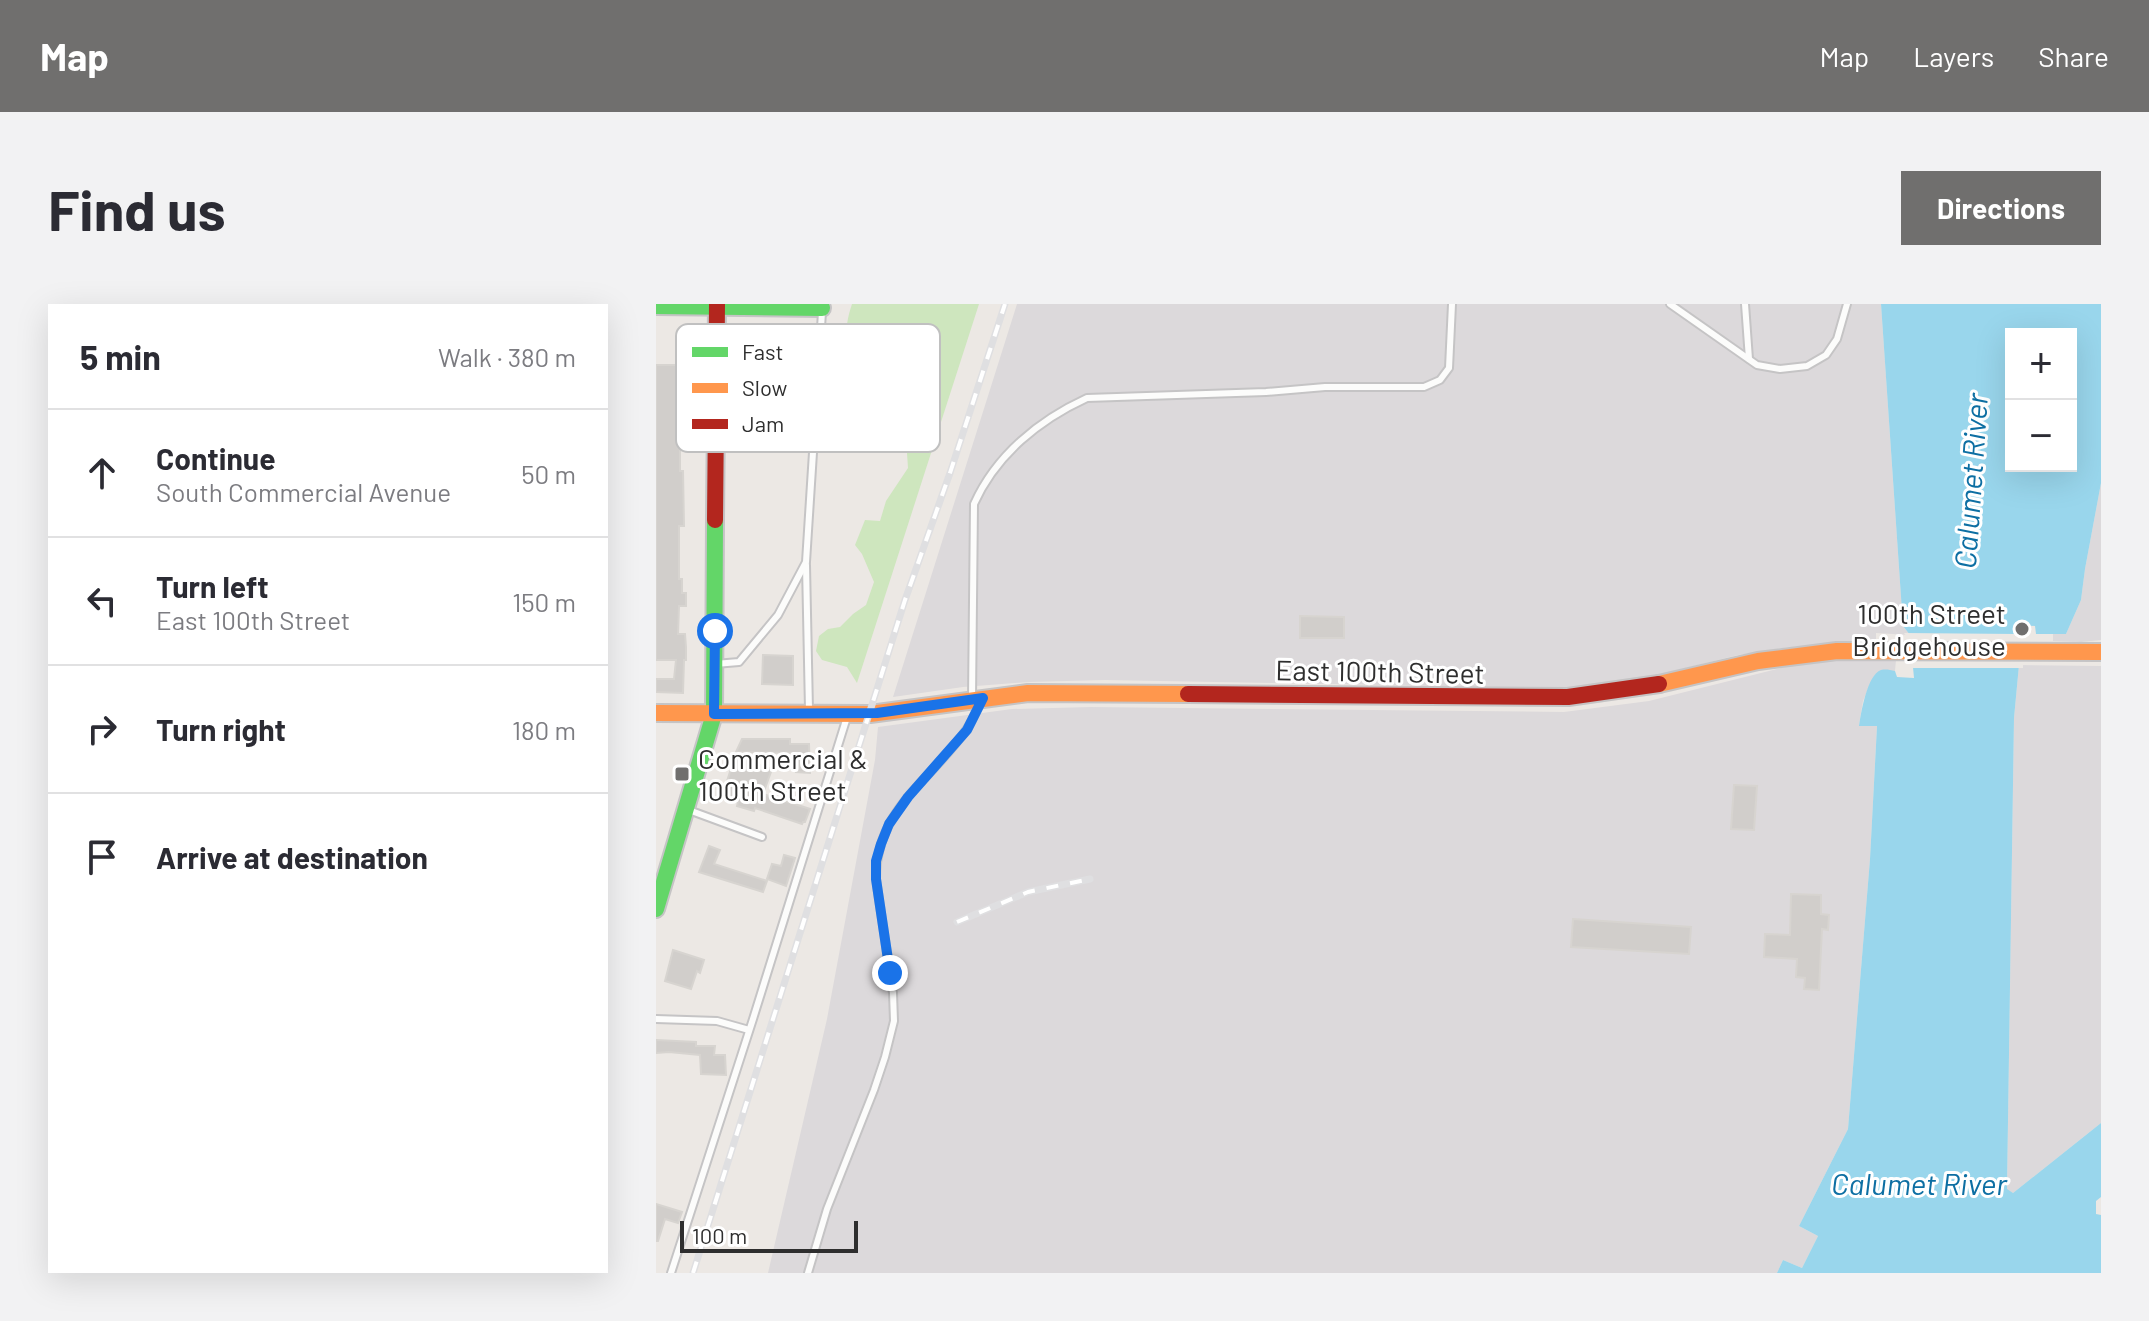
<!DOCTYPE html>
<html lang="en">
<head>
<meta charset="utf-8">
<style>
	:root { --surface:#fff; --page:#f2f2f3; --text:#2b2b33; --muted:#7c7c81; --line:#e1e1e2; --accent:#706f6e }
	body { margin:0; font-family:Barlow,sans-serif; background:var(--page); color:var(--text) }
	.controls { position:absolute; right:24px; top:24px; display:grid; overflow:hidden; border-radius:0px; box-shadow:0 8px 32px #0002 }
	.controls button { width:72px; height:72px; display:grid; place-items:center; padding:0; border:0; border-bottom:2px solid var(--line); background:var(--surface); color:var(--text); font:40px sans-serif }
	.scale { position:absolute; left:24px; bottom:20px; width:178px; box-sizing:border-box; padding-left:8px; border:4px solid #2e2e2e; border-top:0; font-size:22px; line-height:28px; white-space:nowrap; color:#2e2e2e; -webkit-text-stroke:6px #fff; paint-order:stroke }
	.stop { position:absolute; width:24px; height:24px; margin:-18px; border:6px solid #1a73e8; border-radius:50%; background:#fff }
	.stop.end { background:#1a73e8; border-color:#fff; box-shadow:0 2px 8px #0008 }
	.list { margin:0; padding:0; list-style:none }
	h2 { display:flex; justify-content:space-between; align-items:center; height:104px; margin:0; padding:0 32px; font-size:34px }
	h2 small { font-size:26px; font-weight:400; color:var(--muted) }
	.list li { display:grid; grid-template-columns:52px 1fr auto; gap:24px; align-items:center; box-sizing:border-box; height:128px; padding:0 32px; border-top:2px solid var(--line) }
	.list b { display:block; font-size:30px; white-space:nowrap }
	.list p { margin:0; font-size:26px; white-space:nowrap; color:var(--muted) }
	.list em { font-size:26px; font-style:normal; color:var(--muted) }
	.icon { flex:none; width:44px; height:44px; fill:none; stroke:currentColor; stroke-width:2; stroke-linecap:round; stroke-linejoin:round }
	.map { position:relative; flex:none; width:1445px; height:969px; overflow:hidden; border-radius:0px }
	header { display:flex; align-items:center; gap:48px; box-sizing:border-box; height:112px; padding:0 40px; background:var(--accent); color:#fff }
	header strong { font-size:38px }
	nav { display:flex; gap:44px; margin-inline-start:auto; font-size:28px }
	.intro { display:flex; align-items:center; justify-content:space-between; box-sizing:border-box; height:192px; padding:0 48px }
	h1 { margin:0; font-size:56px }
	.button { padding:20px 36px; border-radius:0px; background:var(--accent); color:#fff; font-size:28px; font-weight:700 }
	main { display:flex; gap:48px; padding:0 48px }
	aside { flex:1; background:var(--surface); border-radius:0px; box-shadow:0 8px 32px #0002 }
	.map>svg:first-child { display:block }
</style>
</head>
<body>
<header>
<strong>Map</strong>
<nav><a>Map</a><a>Layers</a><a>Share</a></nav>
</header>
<div class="intro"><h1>Find us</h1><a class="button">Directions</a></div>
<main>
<aside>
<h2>5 min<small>Walk · 380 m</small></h2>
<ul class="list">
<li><svg class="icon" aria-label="ahead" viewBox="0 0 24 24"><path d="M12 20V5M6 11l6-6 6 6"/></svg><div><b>Continue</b><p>South Commercial Avenue</p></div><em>50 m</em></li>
<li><svg class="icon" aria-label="left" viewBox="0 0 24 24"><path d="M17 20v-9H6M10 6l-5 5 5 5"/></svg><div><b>Turn left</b><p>East 100th Street</p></div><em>150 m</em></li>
<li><svg class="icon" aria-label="right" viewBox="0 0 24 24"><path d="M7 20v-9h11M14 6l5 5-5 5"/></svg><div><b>Turn right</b></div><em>180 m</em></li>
<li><svg class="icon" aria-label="arrive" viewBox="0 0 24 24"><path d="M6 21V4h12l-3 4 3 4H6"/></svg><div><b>Arrive at destination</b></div></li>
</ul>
</aside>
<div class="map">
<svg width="1445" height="969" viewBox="0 0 1445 969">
	<rect width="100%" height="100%" fill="#ece8e4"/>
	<g fill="#dcd9db">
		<path d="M361 0H1225L1247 322 1254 331 1220 329V339H1176L1127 344 1082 351 969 379 904 384 449 376 373 378 307 383 237 393Z"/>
		<path d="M1445 179V336L1425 338 1397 337V330H1410L1425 296 1429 265Z"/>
		<path d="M1176 355 1240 356 1239 367 1220 370 1214 380 1207 397 1203 421H1221L1214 555 1192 825 1143 922 1162 932 1146 964 1127 956 1121 969H112L171 715 219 456 222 423 356 405 435 403 908 408 993 397 1141 360Z"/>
		<path d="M1363 361 1445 362V819L1357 889 1351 886 1358 414Z"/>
	</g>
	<path fill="#cee6be" d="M196 0H323L201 379 191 363 166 356 160 347 163 332 172 325 184 323 197 310 210 301 218 278 206 250 199 241 209 216 224 217 230 197 252 164 251 149 261 137 260 129C244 125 238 114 226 105 217 99 211 96 204 87V76L193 67C189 43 188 23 196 0Z"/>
	<path fill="#99d6ec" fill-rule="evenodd" d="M1225 0H1445V179L1429 265 1425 296 1410 330H1379V322H1365L1363 361 1358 414 1351 885 1357 889 1445 819V893L1440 897V910L1445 911V969H1121L1127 956 1146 964 1162 932 1143 922 1192 825 1214 555 1221 422H1203C1205 409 1211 371 1225 366 1230 365 1234 366 1239 367L1241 373 1258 374 1254 331 1247 322ZM1355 30H1415V162H1355Z"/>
	<path fill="#ece8e4" d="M1363 321 1379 322 1380 330H1397V334H1379L1376 331 1375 326H1368L1367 364H1253L1251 333 1248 329 1361 330V323Z"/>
	<g fill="#d1cecb" stroke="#d7d4d0" stroke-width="2">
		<path d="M0 61H27V73H32V87L24 86V167H27L28 222H23V275H26V289H30V302H23L22 330H29L30 343V356H28L27 389 0 388V375H18L20 356H0Z"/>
		<path d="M644 312 688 313V334H644Z"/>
		<path d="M107 351 137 352V381L106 380Z"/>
		<path d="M86 435H134V440H153L154 469 140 468 141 449 80 448Z"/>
		<path d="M79 452 116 465 107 490 154 505 149 518H147L146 520 99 504 98 507 81 502 82 498 66 493Z"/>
		<path d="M1078 481 1101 482 1098 526 1075 525Z"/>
		<path d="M53 542 64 546 58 560 111 577 107 588 43 568Z"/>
		<path d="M128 551 139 554 130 582 111 575 116 560 125 562Z"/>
		<path d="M1135 590 1165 591V610L1173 611 1172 626 1166 625 1163 686 1148 685 1149 674 1140 673 1141 655 1108 653 1109 630 1134 631Z"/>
		<path d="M917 615 1035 623 1033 650 915 643Z"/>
		<path d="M17 646 48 656 44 669 41 667 35 685 9 677Z"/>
		<path d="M0 736 40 738V742H59L58 751H69L70 771 45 770 44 751 13 748 0 749Z"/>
		<path d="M0 900 26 908 22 919 9 915 2 937H0Z"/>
	</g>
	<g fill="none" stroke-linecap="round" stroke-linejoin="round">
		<g stroke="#c5c4c5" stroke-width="10">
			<g id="lane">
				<path d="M1014 0 1101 61 1124 65 1151 62 1170 51 1181 35 1191 0"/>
				<path d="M1089 0 1093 55"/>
				<path d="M150 261 153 406"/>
				<path d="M59 360 83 358 122 311 150 258 166 8"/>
				<path d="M316 395 318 200C340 151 383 116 431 94L610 88 669 83H768L784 76 793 64 796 0"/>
				<path d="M30 505 106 533"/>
				<path d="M0 715 61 717 93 726"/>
				<path d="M15 969 97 715 191 413"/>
				<path d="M152 969 171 905 218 786 229 753 238 717 237 689 220 575C220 504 275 477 310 426 316 418 320 408 324 399"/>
			</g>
		</g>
		<g stroke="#c5c4c5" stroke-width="20">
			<g id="fast">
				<path d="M0 2 166 4"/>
				<path d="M0 605 58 410 59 216"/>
			</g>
		</g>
		<g stroke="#c5c4c5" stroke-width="20">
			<g id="slow">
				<path d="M1003 380 1102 357 1181 347 1445 348"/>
				<path d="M0 409 214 410 372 389 532 390"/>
			</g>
		</g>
		<g stroke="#c5c4c5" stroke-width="20">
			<g id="jam">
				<path d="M59 216 61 0"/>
				<path d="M532 390 912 393 1003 380"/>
			</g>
		</g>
		<use href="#lane" stroke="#fcfcfb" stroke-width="6"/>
		<use href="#fast" stroke="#63d668" stroke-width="16"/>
		<use href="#slow" stroke="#ff974d" stroke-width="16"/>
		<use href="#jam" stroke="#b3261e" stroke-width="16"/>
		<g stroke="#dfdfe1" stroke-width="7">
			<g id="rail">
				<path d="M301 618 372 588 434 575"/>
				<path d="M37 969 249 296 294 169 349 0"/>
			</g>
		</g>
		<use href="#rail" stroke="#fff" stroke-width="4" stroke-dasharray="12" stroke-linecap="butt"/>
	</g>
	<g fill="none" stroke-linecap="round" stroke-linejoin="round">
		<path stroke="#1a73e8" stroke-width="10" d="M59 327 58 410 221 409 327 394 311 426 252 493 233 520 225 540 220 557V575L234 669"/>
	</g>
	<g fill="#706f6e" stroke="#fff" stroke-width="3">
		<circle cx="1366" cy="325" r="8"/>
		<rect x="18" y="462" width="16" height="16" rx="4"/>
	</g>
	<g text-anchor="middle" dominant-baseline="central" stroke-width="6" stroke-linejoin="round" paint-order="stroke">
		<g font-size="28" fill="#2e2e2e" stroke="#fff" text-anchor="end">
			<text x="1350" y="309">100th Street<tspan x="1350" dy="32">Bridgehouse</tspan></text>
			<text x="42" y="454" text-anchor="start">Commercial &amp;<tspan x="42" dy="32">100th Street</tspan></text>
		</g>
		<g font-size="28" fill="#2e2e2e" stroke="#fff">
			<text transform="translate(724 367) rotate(1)">East 100th Street</text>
		</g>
		<g font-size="30" font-style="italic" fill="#0d6fa3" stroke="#fff">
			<text transform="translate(1314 177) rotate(-86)">Calumet River</text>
			<text x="1263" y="879">Calumet River</text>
		</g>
	</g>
	<rect x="20" y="20" width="264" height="128" rx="12" fill="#fff" stroke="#c0c0c0" stroke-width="2"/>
	<rect x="36" y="43" width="36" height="10" fill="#63d668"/>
	<rect x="36" y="79" width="36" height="10" fill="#ff974d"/>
	<rect x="36" y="115" width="36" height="10" fill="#b3261e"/>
	<g font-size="22" fill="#2e2e2e">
		<text x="86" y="56">Fast</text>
		<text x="86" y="92">Slow</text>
		<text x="86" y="128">Jam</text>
	</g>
</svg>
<div class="controls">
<button>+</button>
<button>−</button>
</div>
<div class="scale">100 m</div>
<div class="stop" style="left:59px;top:327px"></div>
<div class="stop end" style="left:234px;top:669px"></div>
</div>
</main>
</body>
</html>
